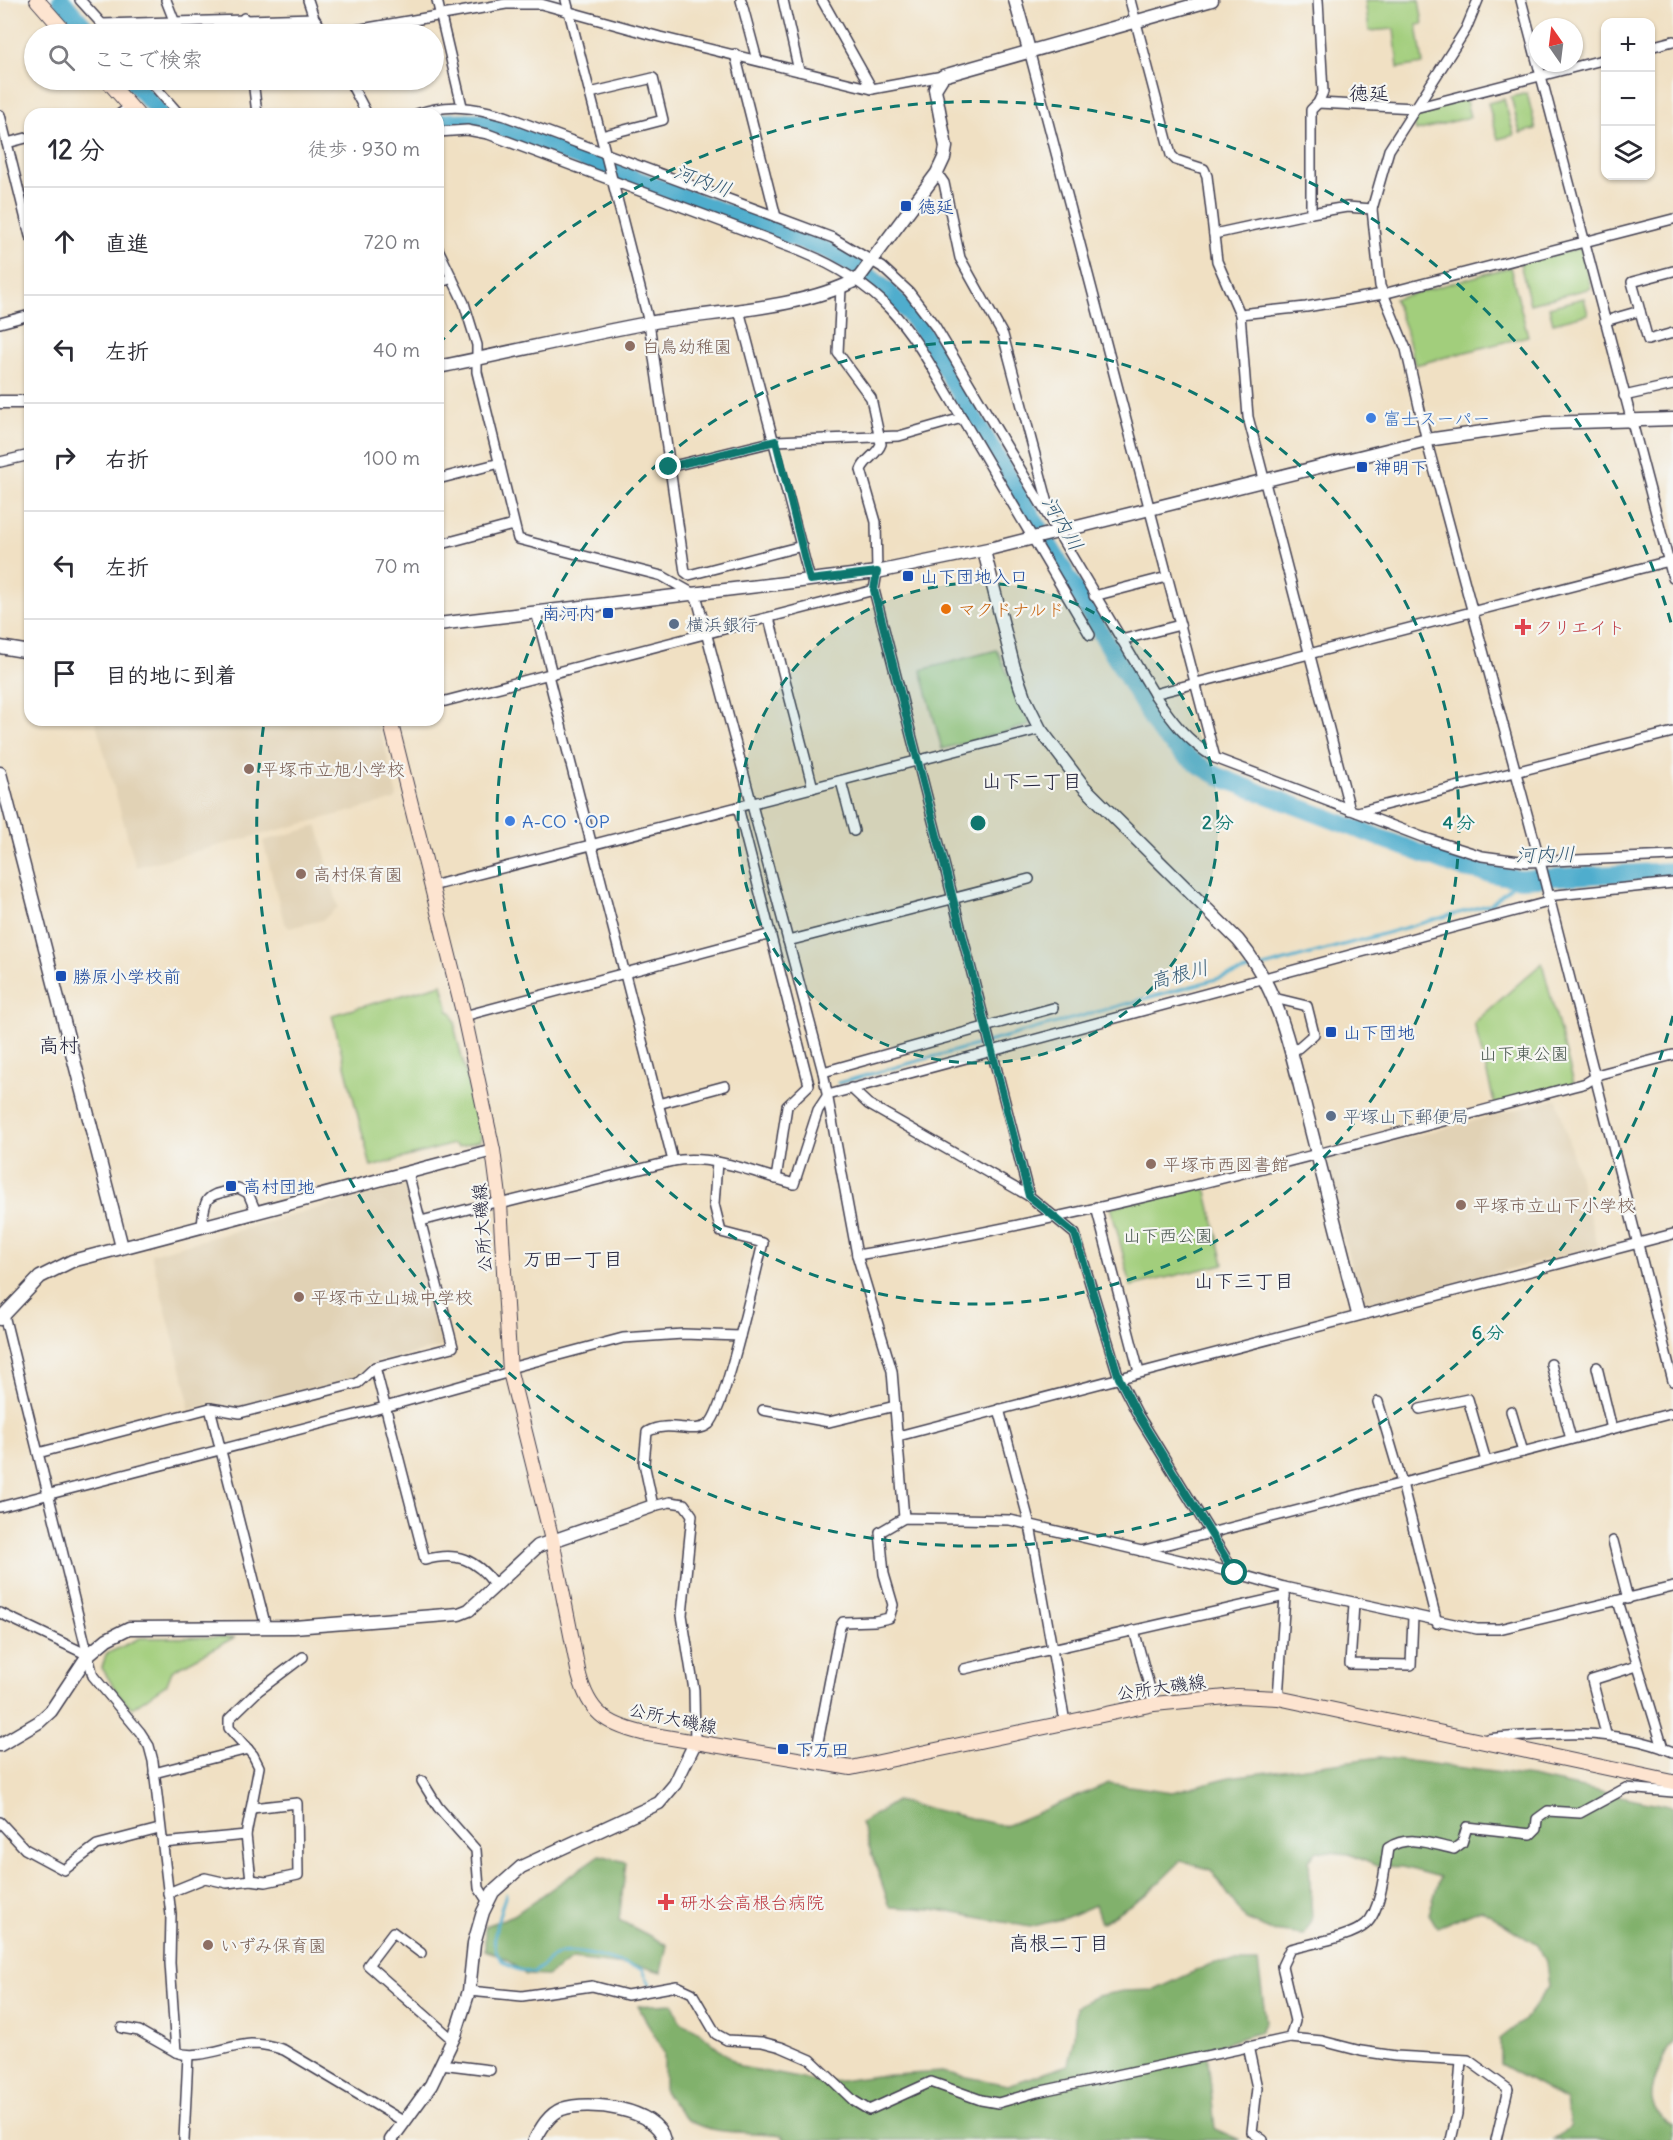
<!DOCTYPE html>
<html lang="ja">
<head>
<meta charset="utf-8">
<style>
	:root { --surface:#fff; --page:#f7f7f7; --text:#2b2b33; --muted:#7c7c81; --line:#e1e1e2 }
	body { margin:0; font-family:Delius,"Klee One",sans-serif; background:var(--page); color:var(--text) }
	.controls { position:absolute; right:18px; top:18px; display:grid; overflow:hidden; border-radius:12px; box-shadow:0 2px 4px #0004 }
	.controls button { width:54px; height:54px; display:grid; place-items:center; padding:0; border:0; border-bottom:2px solid var(--line); background:var(--surface); color:var(--text); font:30px sans-serif }
	.compass { position:absolute; left:1529px; top:18px; width:54px; height:54px; border-radius:50%; background:var(--surface); box-shadow:0 2px 4px #0004; rotate:346deg }
	.stop { position:absolute; width:18px; height:18px; margin:-14px; border:4px solid #0f766e; border-radius:50%; background:#fff }
	.stop.end { background:#0f766e; border-color:#fff; box-shadow:0 2px 6px #0008 }
	.list { margin:0; padding:0; list-style:none }
	h2 { display:flex; justify-content:space-between; align-items:center; height:78px; margin:0; padding:0 24px; font-size:26px }
	h2 small { font-size:20px; font-weight:400; color:var(--muted) }
	.list li { display:grid; grid-template-columns:39px 1fr auto; gap:18px; align-items:center; box-sizing:border-box; height:108px; padding:0 24px; border-top:2px solid var(--line) }
	.list b { display:block; font-size:22px; white-space:nowrap }
	.list em { font-size:20px; font-style:normal; color:var(--muted) }
	.icon { flex:none; width:33px; height:33px; fill:none; stroke:currentColor; stroke-width:2; stroke-linecap:round; stroke-linejoin:round }
	.map { position:relative; flex:none; width:1673px; height:2140px; overflow:hidden }
	.search { position:absolute; background:var(--surface); box-shadow:0 2px 4px #0004; left:24px; top:24px; width:420px; height:66px; display:flex; align-items:center; gap:15px; box-sizing:border-box; padding:0 21px; border-radius:33px; color:var(--muted); font-size:22px }
	.panel { position:absolute; background:var(--surface); box-shadow:0 2px 4px #0004; left:24px; top:108px; width:420px; height:618px; border-radius:18px }
	.map>svg:first-child { display:block }
</style>
</head>
<body>
<div class="map">
<svg width="1673" height="2140" viewBox="0 0 1673 2140">
	<rect width="100%" height="100%" fill="#f6f6f2"/>
	<filter id="ink" filterUnits="userSpaceOnUse"><feTurbulence type="fractalNoise" baseFrequency=".0167" numOctaves="2"/><feDisplacementMap in="SourceGraphic" scale="12" xChannelSelector="R" yChannelSelector="G"/><feConvolveMatrix kernelMatrix="1 2 1 2 8 2 1 2 1" color-interpolation-filters="sRGB"/></filter>
	<filter id="wash" filterUnits="userSpaceOnUse"><feTurbulence type="fractalNoise" baseFrequency=".008" numOctaves="4" result="noise"/><feDisplacementMap in="SourceGraphic" scale="24" xChannelSelector="R" yChannelSelector="G"/><feGaussianBlur stdDeviation="1.35" result="paint"/><feColorMatrix in="noise" values="0 0 0 0 0 0 0 0 0 0 0 0 0 0 0 0 0 1.4 0 .05"/><feComposite in="paint" operator="in"/></filter>
	<g filter="url(#wash)">
		<rect width="100%" height="100%" fill="#f0e0c3"/>
		<g fill="#e1d2b5">
			<path d="M95 720H376L384 743 397 796 395 800 136 867Z"/>
			<path d="M318 826 338 907 323 920 289 928 284 922 263 841Z"/>
			<path d="M1557 1099 1598 1246 1366 1307 1360 1303 1325 1163 1327 1159Z"/>
			<path d="M408 1184 447 1340 444 1346 368 1365 356 1379 243 1410 216 1403 189 1410 188 1395 151 1254Z"/>
		</g>
		<g fill="#a2ce7c" stroke="#62785c" stroke-width="1.5">
			<path d="M1365 0H1419L1423 24 1417 25 1423 64 1398 68 1394 29 1369 31Z"/>
			<path d="M1527 93 1536 129 1520 133 1511 97Z"/>
			<path d="M1465 97 1470 117 1416 131 1413 119 1419 109Z"/>
			<path d="M1504 99 1514 135 1498 139 1488 103Z"/>
			<path d="M1581 248 1591 288 1530 304 1520 263Z"/>
			<path d="M1510 267 1528 336 1415 365 1406 331 1394 299Z"/>
			<path d="M1584 298 1588 314 1553 323 1549 307Z"/>
			<path d="M997 650 1030 725 942 749 921 670Z"/>
			<path d="M1542 963 1574 1084 1495 1105 1474 1023Z"/>
			<path d="M442 984 449 1012H452L456 1026 455 1029 481 1137 480 1141 458 1147 453 1144 371 1167 332 1015Z"/>
			<path d="M1205 1184 1224 1264 1131 1286 1111 1207Z"/>
			<path d="M235 1637 172 1671 167 1684 132 1708 118 1694 102 1668 106 1654 140 1638Z"/>
		</g>
		<g fill="#81b16c" stroke="#526a54" stroke-width="1.5">
			<path d="M1380 1757 1531 1777 1673 1807V2043C1664 2051 1650 2089 1652 2100 1655 2113 1663 2119 1673 2125V2140H1554L1570 2126 1566 2101 1500 2064V2039L1524 2020 1549 1987 1546 1962 1538 1945 1481 1909 1437 1927 1429 1914 1440 1877 1403 1867 1377 1866 1349 1854 1317 1851 1309 1861 1312 1920 1304 1935 1272 1931 1246 1920 1211 1870 1181 1861 1146 1895 1101 1923 1095 1905 1065 1918 1030 1927 933 1909 890 1907 861 1823 896 1801 1005 1826 1109 1783 1172 1792 1230 1777Z"/>
			<path d="M600 1855 626 1862 619 1920 667 1945 661 1972 644 1967 572 1959 547 1976 526 1975 506 1959 485 1950V1926L514 1915Z"/>
			<path d="M1215 1962H1258L1266 2022 1260 2032 1207 2049 1215 2129 1240 2140H784L782 2135C751 2130 716 2137 688 2120 679 2114 671 2100 664 2091V2053L638 2006 673 2004 680 2022 698 2031 741 2067 825 2083 877 2076 942 2072 1008 2085 1068 2065 1074 2037 1076 2006 1097 1996 1124 1991 1155 1990Z"/>
		</g>
		<g fill="none" stroke-linecap="round" stroke-linejoin="round">
			<g stroke="#4fadcd" stroke-width="3">
				<path d="M1260 968 1491 904 1520 879"/>
				<path d="M838 1083 1253 969"/>
				<path d="M506 1894C493 1933 480 1966 534 1973 541 1967 548 1960 556 1955 574 1945 621 1964 642 1969L650 1984"/>
			</g>
			<g stroke="#4fadcd" stroke-width="18">
				<path d="M61 0 91 34"/>
				<path d="M131 80 161 114"/>
				<path d="M438 122 481 121 826 250C873 276 899 295 928 340L1159 731C1178 752 1197 765 1222 778L1463 869 1520 879 1673 871"/>
			</g>
		</g>
	</g>
	<g filter="url(#ink)">
		<g fill="none" stroke-linecap="round" stroke-linejoin="round">
			<g stroke="#413e4f" stroke-width="12">
				<g id="minor">
					<path d="M80 0 111 34"/>
					<path d="M166 0 175 23"/>
					<path d="M308 0 314 18 326 34"/>
					<path d="M437 0 462 106"/>
					<path d="M566 0 649 323 685 572 689 575 802 546"/>
					<path d="M741 0 757 60"/>
					<path d="M783 0 799 71"/>
					<path d="M822 0 872 89"/>
					<path d="M1130 0 1171 155 1176 160 1204 169 1207 176 1217 261 1240 314 1248 417 1350 810"/>
					<path d="M1478 0 1466 29 1389 150 1372 209 1380 286 1406 349 1429 450 1540 862 1673 1381"/>
					<path d="M1521 0 1673 578"/>
					<path d="M244 18 246 34"/>
					<path d="M102 24 314 18"/>
					<path d="M333 34 506 4H541L660 37 872 89 943 76"/>
					<path d="M1650 47 1673 41"/>
					<path d="M1029 50 1215 758"/>
					<path d="M735 54 776 217"/>
					<path d="M149 80 179 114"/>
					<path d="M253 80 257 114"/>
					<path d="M349 80 367 114"/>
					<path d="M590 93 653 78 663 120 601 136"/>
					<path d="M1318 103 1415 108 1606 59"/>
					<path d="M120 114 130 107"/>
					<path d="M417 114C448 103 474 107 505 116L833 238 882 267 909 292 935 326 1154 694C1172 721 1187 741 1215 758L1422 837 1482 856 1527 862 1673 856"/>
					<path d="M0 115 30 236"/>
					<path d="M438 132 467 130 488 134 800 251C895 290 912 335 962 418"/>
					<path d="M7 143 30 137"/>
					<path d="M937 173 944 183 960 258 1003 335 1053 522"/>
					<path d="M1311 213 1347 207 1372 209"/>
					<path d="M1214 234 1311 213V110L1318 103 1323 92 1318 0"/>
					<path d="M438 249 464 303 477 345V372L518 539 662 576 692 593 698 602 823 1072 857 1255 892 1371 904 1518"/>
					<path d="M438 283 452 278"/>
					<path d="M841 288 838 353 871 398 881 444C877 455 865 459 861 470L876 522 877 572 874 590 1029 1196"/>
					<path d="M739 310 810 580"/>
					<path d="M1640 311 1648 340 1673 333"/>
					<path d="M1240 314 1306 307 1383 294 1673 219"/>
					<path d="M1605 321 1640 311 1632 282 1673 271"/>
					<path d="M0 323 30 315"/>
					<path d="M1624 396 1673 385"/>
					<path d="M0 462 30 455"/>
					<path d="M669 467 776 441 899 436 962 418 1090 635"/>
					<path d="M438 479 500 463"/>
					<path d="M438 545 513 525"/>
					<path d="M1094 596 1167 577"/>
					<path d="M536 612 552 674"/>
					<path d="M769 618 813 788"/>
					<path d="M1121 640 1180 625"/>
					<path d="M1154 694 1673 560"/>
					<path d="M438 703 874 590"/>
					<path d="M841 781 854 831"/>
					<path d="M738 807 809 1085 787 1106 776 1179"/>
					<path d="M1357 812 1673 732"/>
					<path d="M432 886 1040 729"/>
					<path d="M1547 896 1673 883"/>
					<path d="M788 941 1029 879"/>
					<path d="M1274 998 1307 1006 1314 1034 1298 1048 1290 1050"/>
					<path d="M464 1016 771 934"/>
					<path d="M823 1072 1053 1008"/>
					<path d="M851 1088 868 1104 1029 1196 1075 1234 1119 1378 1138 1415 1235 1573"/>
					<path d="M658 1104 725 1086"/>
					<path d="M673 1161C713 1154 755 1173 794 1184L818 1110 828 1095 1548 902"/>
					<path d="M500 1204 673 1161 548 675"/>
					<path d="M1096 1207 1139 1372"/>
					<path d="M421 1221 500 1201"/>
					<path d="M202 1227C205 1192 207 1197 238 1188L248 1193 256 1212"/>
					<path d="M857 1255C1103 1215 1345 1147 1586 1083L1600 1074 1673 1055"/>
					<path d="M4 1315 93 1676 140 1732 149 1746 153 1761 171 1915 170 1963 176 2052C197 2061 229 2045 251 2044 263 2044 273 2046 284 2050L403 2121"/>
					<path d="M1551 1364 1571 1439"/>
					<path d="M375 1367 425 1560C456 1551 476 1559 495 1585"/>
					<path d="M1597 1367 1612 1429"/>
					<path d="M510 1368 623 1338 683 1334 740 1336"/>
					<path d="M1378 1402 1402 1483 1437 1623"/>
					<path d="M210 1408 266 1627"/>
					<path d="M999 1409 1030 1525 1065 1722"/>
					<path d="M1420 1409 1468 1399 1486 1461"/>
					<path d="M763 1410 829 1422 895 1406"/>
					<path d="M1511 1411 1523 1452"/>
					<path d="M898 1436 1673 1234"/>
					<path d="M38 1453 210 1408 240 1413 358 1383 375 1367 453 1347 408 1173"/>
					<path d="M0 1507 385 1407 510 1372"/>
					<path d="M1613 1541 1628 1599"/>
					<path d="M1141 1551 1673 1413"/>
					<path d="M1618 1601 1663 1748"/>
					<path d="M1354 1604 1350 1664 1411 1665 1413 1617"/>
					<path d="M0 1613 88 1655"/>
					<path d="M1134 1630 1154 1704"/>
					<path d="M964 1669 1285 1596 1284 1587"/>
					<path d="M1278 1698 1285 1596"/>
					<path d="M1606 1734 1592 1680 1637 1666"/>
					<path d="M1487 1739C1550 1733 1613 1727 1673 1752"/>
					<path d="M695 1743 694 1690 682 1615 692 1515 684 1504 670 1502 653 1506 644 1463 647 1432C669 1419 694 1436 709 1424 725 1410 756 1271 763 1243L721 1232 714 1204 717 1162"/>
					<path d="M814 1763 840 1627 843 1622 875 1621 889 1618 893 1605 884 1574 880 1532 904 1518 1010 1520 1235 1573 1284 1587 1477 1629H1499L1673 1587"/>
					<path d="M154 1773 248 1749"/>
					<path d="M422 1781 438 1807 476 1850 479 1888 488 1902"/>
					<path d="M0 1822 25 1849 64 1870 97 1845 159 1829"/>
					<path d="M163 1843 246 1835"/>
					<path d="M251 1880 266 1882 298 1875 297 1803 252 1808"/>
					<path d="M168 1893 205 1878 227 1883 251 1880 246 1835 259 1767 253 1755 229 1728V1719L258 1691 303 1657"/>
					<path d="M421 1953 393 1932 368 1965 452 2039"/>
					<path d="M469 1991 522 1996 592 1986 627 1995 677 1986 692 1993 716 2034 727 2040 762 2042 781 2047 811 2060 854 2101 869 2110 931 2082 981 2100 998 2103 1037 2092 1290 2038 1295 2021 1282 1966 1290 1949C1311 1943 1351 1938 1366 1924 1381 1911 1385 1867 1388 1848 1409 1834 1431 1844 1454 1849L1462 1843 1467 1827 1531 1834 1536 1829 1537 1819 1548 1811 1580 1813 1626 1788 1673 1792"/>
					<path d="M122 2028 139 2031 176 2052"/>
					<path d="M1290 2038 1322 2041 1361 2051 1395 2056 1468 2060 1508 2089 1496 2140"/>
					<path d="M1248 2046 1257 2088 1252 2132 1263 2140"/>
					<path d="M441 2064 490 2070"/>
					<path d="M184 2140 188 2055"/>
					<path d="M1451 2140 1457 2114 1461 2060"/>
				</g>
			</g>
			<g stroke="#413e4f" stroke-width="15">
				<g id="tertiary">
					<path d="M1015 0 1029 50"/>
					<path d="M438 367C508 353 578 336 648 323 714 311 799 310 858 279L937 173 944 158 946 147 935 89 943 76 1212 0"/>
					<path d="M0 402H30"/>
					<path d="M984 551 1014 668 1024 697 1040 729 1084 787 1238 940C1281 991 1292 1056 1308 1118 1325 1183 1341 1249 1358 1314"/>
					<path d="M438 624 877 572 993 548 1427 440 1546 423 1673 419"/>
					<path d="M0 647 30 652"/>
					<path d="M0 773 122 1247"/>
					<path d="M0 1319 40 1277 72 1261 493 1150"/>
					<path d="M0 1745 39 1722 51 1711 88 1655 107 1639 129 1628 294 1627 459 1614 469 1610 538 1546 653 1506"/>
					<path d="M391 2140 431 2085 455 2035 469 1991 474 1943 483 1912 493 1892 521 1867 659 1803 675 1784 695 1743"/>
					<path d="M535 2140C541 2128 549 2114 562 2109 588 2100 657 2108 664 2140"/>
				</g>
			</g>
			<g stroke="#413e4f" stroke-width="16">
				<g id="secondary">
					<path d="M37 0 67 34"/>
					<path d="M107 80 137 114"/>
					<path d="M390 720 464 1016 493 1150 500 1204 510 1372 552 1540 579 1675C589 1712 605 1724 642 1733L851 1768 1154 1704 1237 1696 1278 1698 1673 1782"/>
				</g>
			</g>
			<use href="#minor" stroke="#fff" stroke-width="9"/>
			<use href="#tertiary" stroke="#fff" stroke-width="12"/>
			<use href="#secondary" stroke="#fde4d0" stroke-width="14"/>
		</g>
	</g>
	<g fill="none" stroke-linecap="round" stroke-linejoin="round" filter="url(#ink)">
		<path stroke="#0f766e" stroke-width="8" d="M669 467 776 441 810 580 877 572 874 590 1029 1196 1075 1234 1119 1378 1138 1415 1235 1573"/>
	</g>
	<circle cx="978" cy="823" r="240" fill="#0f766e" fill-opacity=".12"/>
	<g fill="none" stroke="#0f766e" stroke-width="3" stroke-dasharray="10 8">
		<circle cx="978" cy="823" r="240"/>
		<circle cx="978" cy="823" r="481"/>
		<path d="M1673 1016A721 721 0 0 1 264 723M438 345A721 721 0 0 1 1673 630"/>
	</g>
	<g fill="#1a4fb4" stroke="#f6f6f2" stroke-width="2">
		<rect x="900" y="200" width="12" height="12" rx="3"/>
		<rect x="1356" y="461" width="12" height="12" rx="3"/>
		<rect x="902" y="570" width="12" height="12" rx="3"/>
		<rect x="602" y="607" width="12" height="12" rx="3"/>
		<rect x="55" y="970" width="12" height="12" rx="3"/>
		<rect x="1325" y="1026" width="12" height="12" rx="3"/>
		<rect x="225" y="1180" width="12" height="12" rx="3"/>
		<rect x="777" y="1743" width="12" height="12" rx="3"/>
	</g>
	<g fill="#8d6e63" stroke="#f6f6f2" stroke-width="2">
		<circle cx="630" cy="346" r="6"/>
		<circle cx="249" cy="769" r="6"/>
		<circle cx="301" cy="874" r="6"/>
		<circle cx="1151" cy="1164" r="6"/>
		<circle cx="1461" cy="1205" r="6"/>
		<circle cx="299" cy="1297" r="6"/>
		<circle cx="208" cy="1945" r="6"/>
	</g>
	<g fill="#3f7fe0" stroke="#f6f6f2" stroke-width="2">
		<circle cx="1371" cy="418" r="6"/>
		<circle cx="510" cy="821" r="6"/>
	</g>
	<circle fill="#e8710a" stroke="#f6f6f2" stroke-width="2" cx="946" cy="609" r="6"/>
	<g fill="#5c6f8a" stroke="#f6f6f2" stroke-width="2">
		<circle cx="674" cy="624" r="6"/>
		<circle cx="1331" cy="1116" r="6"/>
	</g>
	<g fill="#e0444e" stroke="#f6f6f2" stroke-width="2">
		<path d="M1520 618h6v6h6v6h-6v6h-6v-6h-6v-6h6z"/>
		<path d="M663 1893h6v6h6v6h-6v6h-6v-6h-6v-6h6z"/>
	</g>
	<g text-anchor="middle" dominant-baseline="central" stroke-width="4.5" stroke-linejoin="round" paint-order="stroke">
		<g font-size="18" fill="#164399" stroke="#f6f6f2" text-anchor="start">
			<text x="918" y="206">徳延</text>
			<text x="1374" y="467">神明下</text>
			<text x="920" y="576">山下団地入口</text>
			<text x="596" y="613" text-anchor="end">南河内</text>
			<text x="73" y="976">勝原小学校前</text>
			<text x="1343" y="1032">山下団地</text>
			<text x="243" y="1186">高村団地</text>
			<text x="795" y="1749">下万田</text>
		</g>
		<g font-size="18" fill="#785e54" stroke="#f6f6f2" text-anchor="start">
			<text x="642" y="346">白鳥幼稚園</text>
			<text x="261" y="769">平塚市立旭小学校</text>
			<text x="313" y="874">高村保育園</text>
			<text x="1163" y="1164">平塚市西図書館</text>
			<text x="1473" y="1205">平塚市立山下小学校</text>
			<text x="311" y="1297">平塚市立山城中学校</text>
			<text x="220" y="1945">いずみ保育園</text>
		</g>
		<g font-size="18" fill="#366cbe" stroke="#f6f6f2" text-anchor="start">
			<text x="1383" y="418">富士スーパー</text>
			<text x="522" y="821">A-CO・OP</text>
		</g>
		<g font-size="18" fill="#c56008" stroke="#f6f6f2" text-anchor="start">
			<text x="958" y="609">マクドナルド</text>
		</g>
		<g font-size="18" fill="#4e5e75" stroke="#f6f6f2" text-anchor="start">
			<text x="686" y="624">横浜銀行</text>
			<text x="1343" y="1116">平塚山下郵便局</text>
		</g>
		<g font-size="18" fill="#be3a42" stroke="#f6f6f2" text-anchor="start">
			<text x="1535" y="627">クリエイト</text>
			<text x="680" y="1902">研水会高根台病院</text>
		</g>
		<g font-size="18" fill="#48564e" stroke="#f6f6f2">
			<text x="1524" y="1053">山下東公園</text>
			<text x="1168" y="1235">山下西公園</text>
		</g>
		<g font-size="18" fill="#22223b" stroke="#f6f6f2">
			<text transform="translate(482 1228) rotate(-94)">公所大磯線</text>
			<text transform="translate(1161 1687) rotate(-8)">公所大磯線</text>
			<text transform="translate(673 1718) rotate(12)">公所大磯線</text>
		</g>
		<g font-size="20" fill="#22223b" stroke="#f6f6f2">
			<text x="1369" y="92">徳延</text>
			<text x="1032" y="780">山下二丁目</text>
			<text x="59" y="1044">高村</text>
			<text x="573" y="1258">万田一丁目</text>
			<text x="1244" y="1280">山下三丁目</text>
			<text x="1059" y="1942">高根二丁目</text>
		</g>
		<g font-size="20" font-style="italic" fill="#345a75" stroke="#f6f6f2">
			<text transform="translate(703 180) rotate(20)">河内川</text>
			<text transform="translate(1063 523) rotate(59)">河内川</text>
			<text transform="translate(1545 854) rotate(-1)">河内川</text>
			<text transform="translate(1179 974) rotate(-15)">高根川</text>
		</g>
	</g>
	<circle cx="978" cy="823" r="9" fill="#0f766e" stroke="#f6f6f2" stroke-width="3"/>
	<g font-size="18" text-anchor="middle" font-weight="bold" fill="#0f766e" stroke="#f6f6f2" stroke-width="4.5" stroke-linejoin="round" paint-order="stroke">
		<text x="1218" y="829">2 分</text>
		<text x="1459" y="829">4 分</text>
		<text x="1488" y="1339">6 分</text>
	</g>
</svg>
<div class="controls">
<button>+</button>
<button>−</button>
<button><svg class="icon" aria-label="layers" viewBox="0 0 24 24"><path d="M12 4l9 5-9 5-9-5zM3 14l9 5 9-5"/></svg></button>
</div>
<svg class="compass" viewBox="-18 -18 36 36"><path d="M0-13l5 13h-10z" fill="#e53935"/><path d="M0 13l5-13h-10z" fill="#7c7c81"/></svg>
<div class="stop" style="left:1235px;top:1573px"></div>
<div class="stop end" style="left:669px;top:467px"></div>
<div class="search"><svg class="icon" aria-label="search" viewBox="0 0 24 24"><circle cx="10" cy="10" r="6"/><path d="M15 15l6 6"/></svg>ここで検索</div>
<section class="panel">
<h2>12 分<small>徒歩 · 930 m</small></h2>
<ul class="list">
<li><svg class="icon" aria-label="ahead" viewBox="0 0 24 24"><path d="M12 20V5M6 11l6-6 6 6"/></svg><div><b>直進</b></div><em>720 m</em></li>
<li><svg class="icon" aria-label="left" viewBox="0 0 24 24"><path d="M17 20v-9H6M10 6l-5 5 5 5"/></svg><div><b>左折</b></div><em>40 m</em></li>
<li><svg class="icon" aria-label="right" viewBox="0 0 24 24"><path d="M7 20v-9h11M14 6l5 5-5 5"/></svg><div><b>右折</b></div><em>100 m</em></li>
<li><svg class="icon" aria-label="left" viewBox="0 0 24 24"><path d="M17 20v-9H6M10 6l-5 5 5 5"/></svg><div><b>左折</b></div><em>70 m</em></li>
<li><svg class="icon" aria-label="arrive" viewBox="0 0 24 24"><path d="M6 21V4h12l-3 4 3 4H6"/></svg><div><b>目的地に到着</b></div></li>
</ul>
</section>
</div>
</body>
</html>
